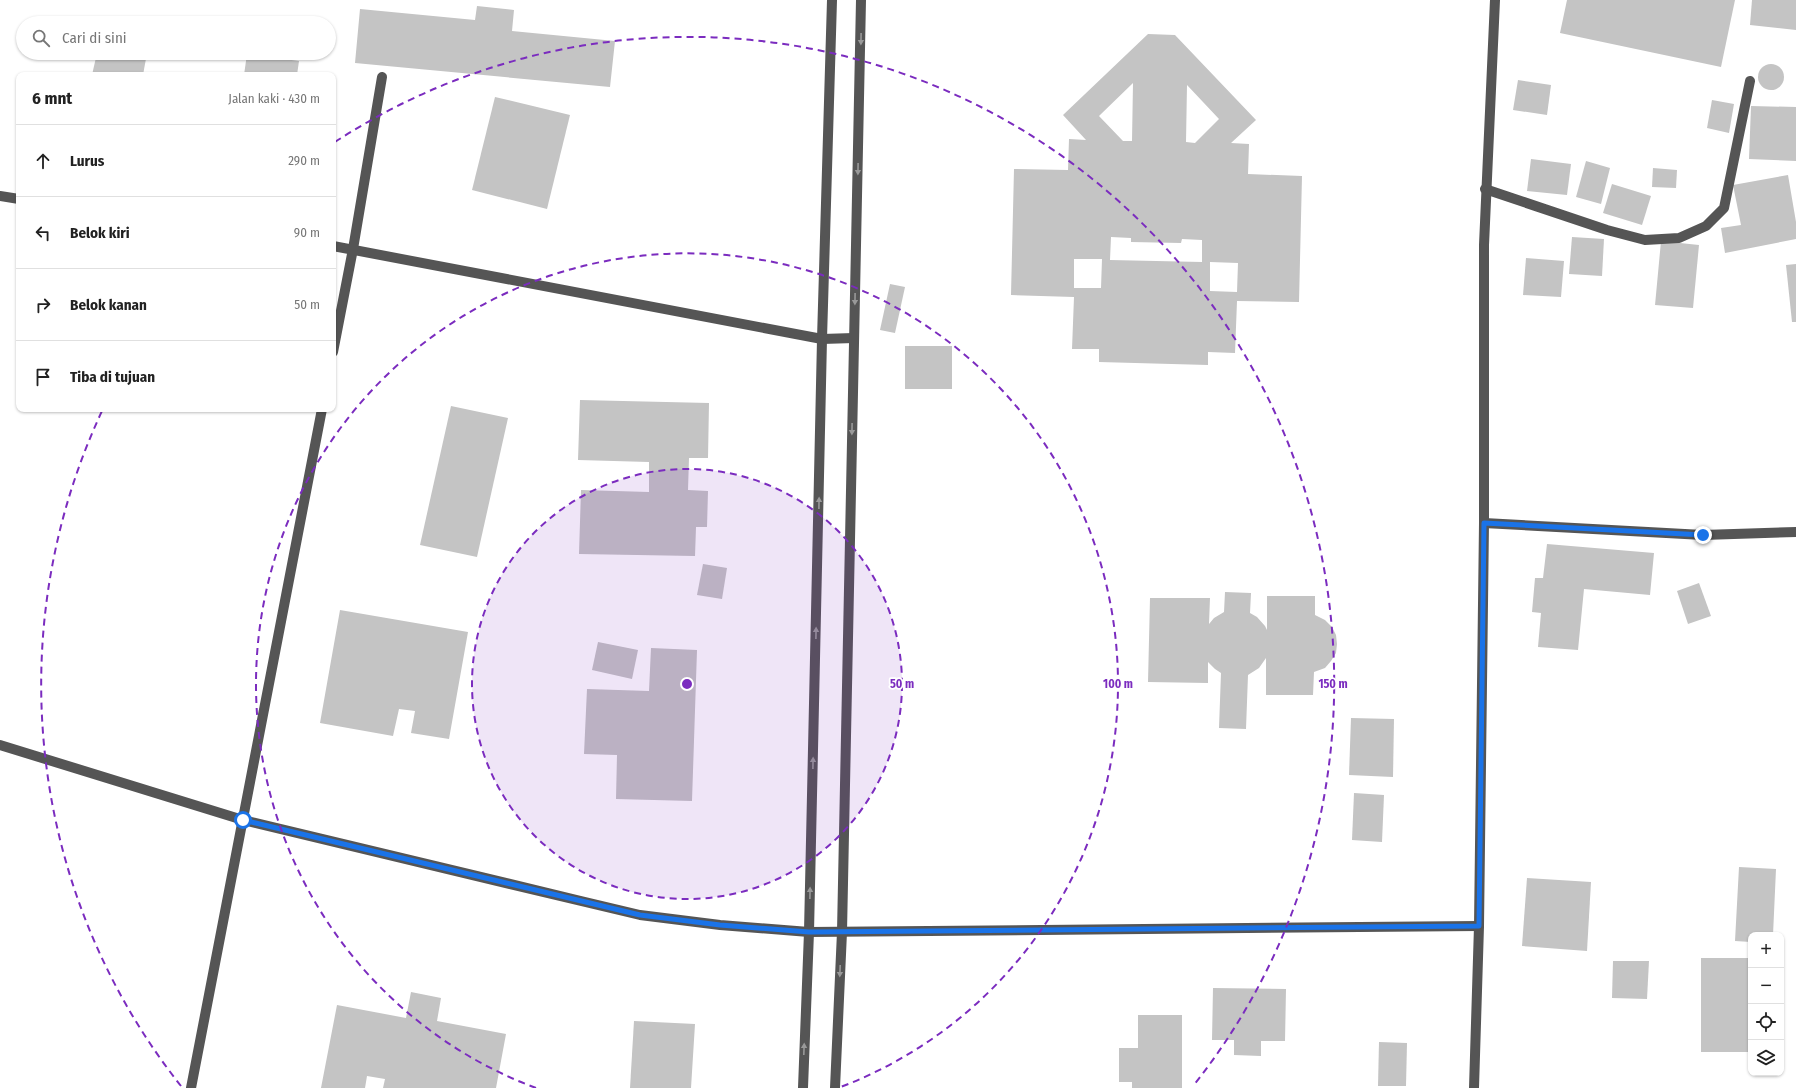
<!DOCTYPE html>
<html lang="id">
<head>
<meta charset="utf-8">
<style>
	:root { --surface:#fff; --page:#f2f2f2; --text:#222; --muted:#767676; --line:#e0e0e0 }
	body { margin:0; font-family:"Fira Sans Condensed",sans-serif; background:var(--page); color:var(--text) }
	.controls { position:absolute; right:12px; bottom:12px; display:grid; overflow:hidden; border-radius:8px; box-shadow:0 1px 3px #0004 }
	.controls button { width:36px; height:36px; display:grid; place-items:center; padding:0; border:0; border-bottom:1px solid var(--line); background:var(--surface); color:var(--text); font:20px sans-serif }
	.stop { position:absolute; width:12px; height:12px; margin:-9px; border:3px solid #1a73e8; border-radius:50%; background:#fff }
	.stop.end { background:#1a73e8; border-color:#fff; box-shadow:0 1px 4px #0008 }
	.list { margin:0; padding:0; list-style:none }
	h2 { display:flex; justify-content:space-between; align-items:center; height:52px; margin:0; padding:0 16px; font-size:17px }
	h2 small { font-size:13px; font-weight:400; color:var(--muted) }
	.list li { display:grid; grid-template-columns:26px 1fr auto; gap:12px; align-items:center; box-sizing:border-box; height:72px; padding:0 16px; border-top:1px solid var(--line) }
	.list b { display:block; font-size:15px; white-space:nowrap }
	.list em { font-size:13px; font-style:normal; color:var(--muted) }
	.icon { flex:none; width:22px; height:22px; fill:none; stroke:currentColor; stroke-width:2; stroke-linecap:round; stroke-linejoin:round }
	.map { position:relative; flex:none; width:1796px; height:1088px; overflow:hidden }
	.search { position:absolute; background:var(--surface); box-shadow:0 1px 3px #0004; left:16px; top:16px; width:320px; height:44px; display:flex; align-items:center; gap:10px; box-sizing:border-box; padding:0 14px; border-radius:22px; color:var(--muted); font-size:15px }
	.panel { position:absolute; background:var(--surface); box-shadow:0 1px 3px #0004; left:16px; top:72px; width:320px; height:340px; border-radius:8px }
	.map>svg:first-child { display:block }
</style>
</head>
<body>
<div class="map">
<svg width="1796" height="1088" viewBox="0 0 1796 1088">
	<rect width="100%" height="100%" fill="#fff"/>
	<g fill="#c4c4c4" fill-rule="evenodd">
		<path d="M1567 0H1735L1721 67 1560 33Z"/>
		<path d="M1752 0H1796V30L1750 25Z"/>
		<path d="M477 6 514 10 512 31 615 41 610 87 355 63 360 9 475 20Z"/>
		<path d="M1148 34 1175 35 1256 120 1231 143 1249 144 1248 174 1302 176 1299 302 1237 301 1235 353 1208 352V365L1099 362V349H1072L1074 297 1011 295 1014 169 1068 170 1069 139 1086 140 1063 115ZM1133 83 1132 141H1123L1099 116ZM1187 85 1219 119 1195 143 1186 142ZM1111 237 1131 238V242L1181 243 1182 239 1202 240V262L1110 260ZM1074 259H1102L1101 288H1074ZM1210 262 1238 263 1237 292 1210 291Z"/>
		<path d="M97 53H147L143 75H92Z"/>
		<path d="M247 54 299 61 297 75H244Z"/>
		<circle cx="1771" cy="77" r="13"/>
		<path d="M1518 80 1551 85 1547 115 1513 110Z"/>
		<path d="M495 97 570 115 547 209 472 190Z"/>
		<path d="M1712 100 1734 104 1729 133 1707 128Z"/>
		<path d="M1751 106 1796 107V161L1749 159Z"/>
		<path d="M1531 159 1571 164 1567 195 1527 191Z"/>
		<path d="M1586 161 1610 168 1601 204 1576 197Z"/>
		<path d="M1653 168 1677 170 1676 188 1652 187Z"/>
		<path d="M1788 175 1796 222V239L1725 253 1721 228 1741 225 1733 185Z"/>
		<path d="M1612 184 1651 196 1642 225 1603 213Z"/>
		<path d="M1572 237 1604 239 1602 276 1569 274Z"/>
		<path d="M1661 241 1699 245 1693 308 1655 305Z"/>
		<path d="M1526 258 1564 261 1561 297 1523 295Z"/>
		<path d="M1796 264V322H1792L1786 265Z"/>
		<path d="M890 284 905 287 895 333 880 330Z"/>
		<rect x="905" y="346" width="47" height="43"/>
		<path d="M580 400 709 403 708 458H689L688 490 708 491 707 527H696L695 556 579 554 581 490 649 492V462L578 460Z"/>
		<path d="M451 406 508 418 477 557 420 545Z"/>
		<path d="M1547 544 1654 553 1650 595 1584 589 1578 650 1538 647 1541 613 1532 612 1535 578H1543Z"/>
		<path d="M703 564 727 568 722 599 697 595Z"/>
		<path d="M1699 583 1711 616 1688 624 1677 591Z"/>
		<path d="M1225 592 1251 593 1250 613 1257 617 1265 626 1267 630V596H1315V615L1325 620 1332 627 1336 635 1337 644 1336 653 1331 661 1325 668 1314 672 1313 695H1266V658L1259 668 1248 675 1246 729 1219 728 1221 673 1215 669 1208 662V683L1148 682 1150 598H1210L1209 624 1214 618 1224 612Z"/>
		<path d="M340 610 468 632 449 739 411 733 415 711 399 709 393 736 320 723Z"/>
		<path d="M598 642 638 650 632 679 592 670Z"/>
		<path d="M651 648 697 650 692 801 616 799 617 755 584 754 587 689 649 691Z"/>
		<path d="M1351 718 1394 719 1393 777 1349 775Z"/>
		<path d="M1354 793 1384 795 1382 842 1352 840Z"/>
		<path d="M1739 867 1776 869 1773 935H1751V942L1735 941Z"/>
		<path d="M1527 878 1591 882 1587 951 1522 946Z"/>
		<rect x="1701" y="958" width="50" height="94"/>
		<path d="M1613 961H1649L1647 999 1612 998Z"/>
		<path d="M1213 988 1286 989 1285 1041H1261V1056L1234 1055V1040H1212Z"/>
		<path d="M411 992 441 998 437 1021 506 1034 496 1088H383L385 1079 367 1076 365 1088H321L337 1005 406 1018Z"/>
		<path d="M1138 1015H1182V1088H1132V1082H1119V1048H1138Z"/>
		<path d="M634 1021 695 1024 691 1088H630Z"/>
		<path d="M1379 1042 1407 1043 1406 1086H1378Z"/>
	</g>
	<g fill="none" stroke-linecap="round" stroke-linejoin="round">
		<g stroke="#555" stroke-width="10">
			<path d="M1485 189 1607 230 1645 240 1679 238 1706 226 1724 208 1750 81"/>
			<path d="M0 196 19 199"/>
			<path d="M333 246 822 339 854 338"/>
			<path d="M333 352 353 249 382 77"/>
			<path d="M1484 523 1703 535 1796 532"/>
			<path d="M0 745 243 820 581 901 640 915 720 925 809 932 1479 926"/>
			<path d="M191 1088 322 409"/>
			<path d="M803 1088 809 932 822 339 832 0"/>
			<path d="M835 1088 842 932 861 0"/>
			<path d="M1474 1088 1479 926 1484 523V245L1495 0"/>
		</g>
	</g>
	<defs><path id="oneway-solid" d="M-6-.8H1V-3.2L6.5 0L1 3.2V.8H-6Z"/></defs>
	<g fill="#999">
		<use href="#oneway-solid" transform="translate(861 39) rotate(91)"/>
		<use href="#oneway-solid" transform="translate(858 169) rotate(91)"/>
		<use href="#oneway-solid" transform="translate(855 299) rotate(91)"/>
		<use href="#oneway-solid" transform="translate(852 429) rotate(91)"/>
		<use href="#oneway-solid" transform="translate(819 503) rotate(-89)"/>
		<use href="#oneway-solid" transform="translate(816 633) rotate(-89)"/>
		<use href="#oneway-solid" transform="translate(813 763) rotate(-89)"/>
		<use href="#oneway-solid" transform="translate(810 893) rotate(-89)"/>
		<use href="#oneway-solid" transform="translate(840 971) rotate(92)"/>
		<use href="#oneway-solid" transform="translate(804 1049) rotate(-88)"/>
	</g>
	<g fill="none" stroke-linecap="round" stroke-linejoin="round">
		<path stroke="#1a73e8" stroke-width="5" d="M243 820 640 915 720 925 809 932 1479 926 1484 523 1703 535"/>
	</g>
	<circle cx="687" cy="684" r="215" fill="#7b2cbf" fill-opacity=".12"/>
	<g fill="none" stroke="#7b2cbf" stroke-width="2" stroke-dasharray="7 5">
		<circle cx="687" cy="684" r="215"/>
		<path d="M536 1088A431 431 0 1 1 838 1088"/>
		<path d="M181 1086A646 646 0 0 1 102 411M335 142A646 646 0 0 1 1193 1086"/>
	</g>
	<circle cx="687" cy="684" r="6" fill="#7b2cbf" stroke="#fff" stroke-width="2"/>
	<g font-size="12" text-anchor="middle" font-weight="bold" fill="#7b2cbf" stroke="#fff" stroke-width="3.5" stroke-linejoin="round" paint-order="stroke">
		<text x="902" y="688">50 m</text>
		<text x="1118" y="688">100 m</text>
		<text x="1333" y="688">150 m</text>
	</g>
</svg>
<div class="controls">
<button>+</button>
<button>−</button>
<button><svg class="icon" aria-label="locate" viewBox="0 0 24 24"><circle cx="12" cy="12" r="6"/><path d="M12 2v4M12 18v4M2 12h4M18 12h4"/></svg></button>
<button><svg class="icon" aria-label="layers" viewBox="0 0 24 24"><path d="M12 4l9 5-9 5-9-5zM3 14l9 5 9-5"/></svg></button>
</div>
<div class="stop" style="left:243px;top:820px"></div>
<div class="stop end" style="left:1703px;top:535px"></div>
<div class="search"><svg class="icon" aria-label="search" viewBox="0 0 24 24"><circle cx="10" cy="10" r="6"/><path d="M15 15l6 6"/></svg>Cari di sini</div>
<section class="panel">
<h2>6 mnt<small>Jalan kaki · 430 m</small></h2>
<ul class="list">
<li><svg class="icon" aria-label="ahead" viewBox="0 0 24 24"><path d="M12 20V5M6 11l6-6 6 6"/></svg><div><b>Lurus</b></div><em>290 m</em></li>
<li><svg class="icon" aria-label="left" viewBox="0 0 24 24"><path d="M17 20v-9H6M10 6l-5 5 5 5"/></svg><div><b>Belok kiri</b></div><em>90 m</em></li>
<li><svg class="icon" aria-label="right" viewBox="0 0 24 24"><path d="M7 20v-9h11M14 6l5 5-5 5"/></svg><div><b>Belok kanan</b></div><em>50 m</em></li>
<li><svg class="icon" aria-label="arrive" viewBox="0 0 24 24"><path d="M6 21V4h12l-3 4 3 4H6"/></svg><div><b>Tiba di tujuan</b></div></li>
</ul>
</section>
</div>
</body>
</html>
